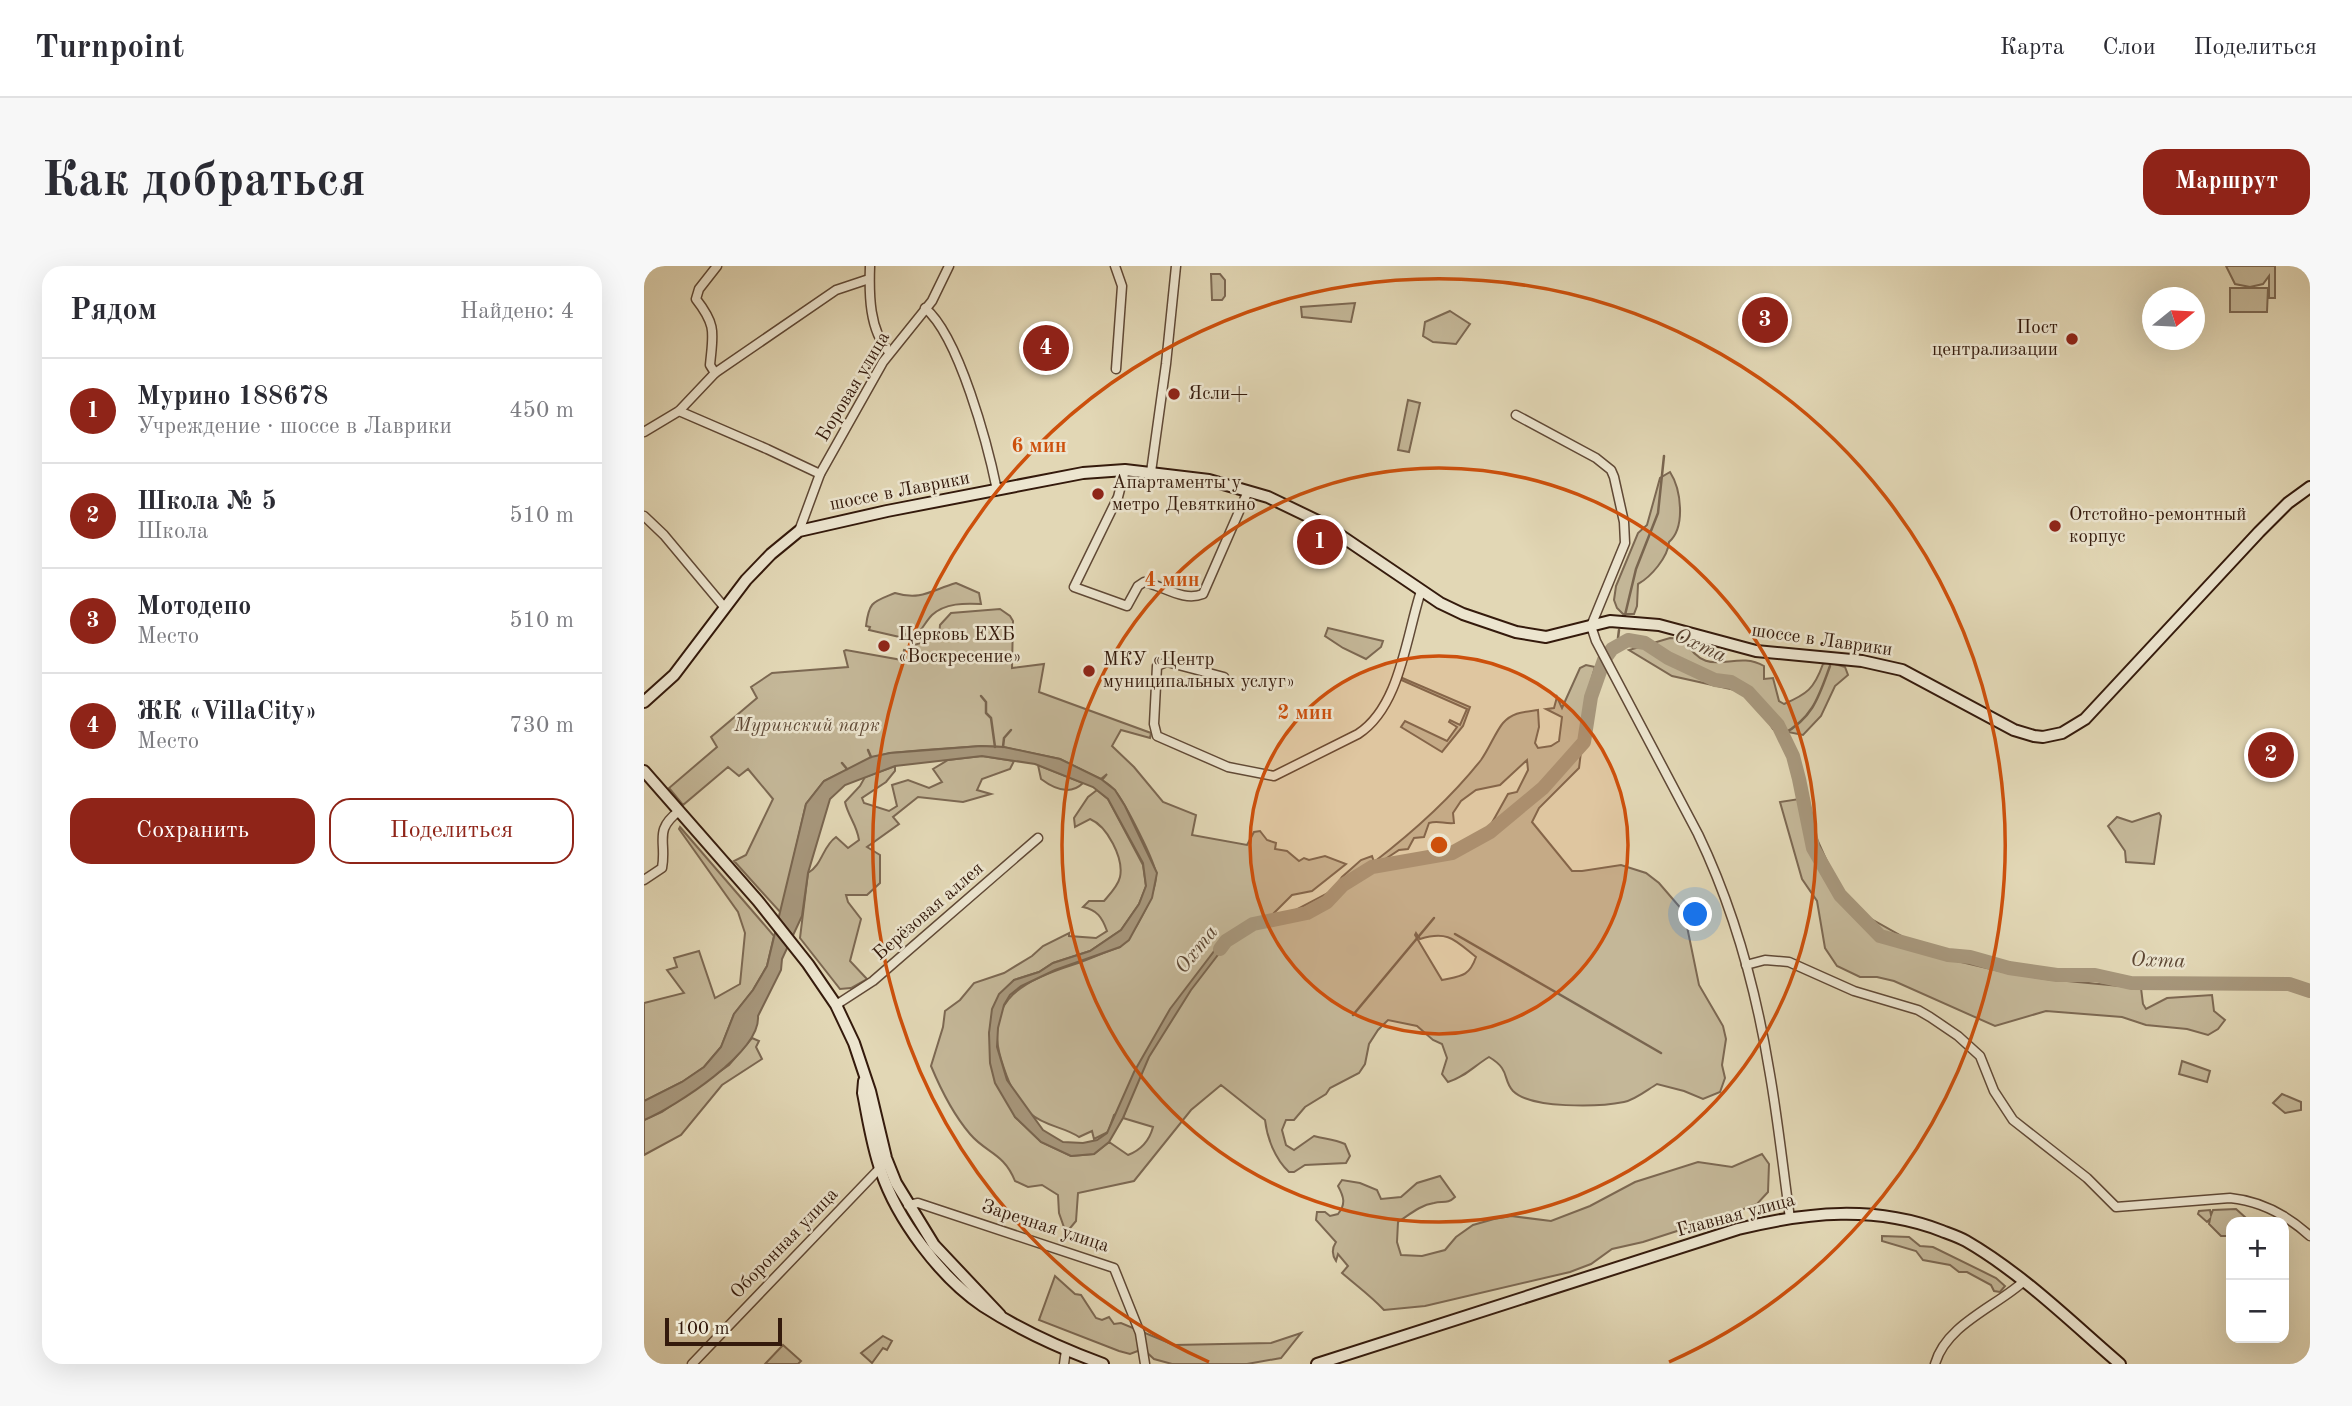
<!DOCTYPE html>
<html lang="ru">
<head>
<meta charset="utf-8">
<style>
	:root { --surface:#fff; --page:#f7f7f7; --text:#2b2b33; --muted:#7c7c81; --line:#e1e1e2; --accent:#8f2418 }
	body { margin:0; font-family:"Old Standard TT",serif; background:var(--page); color:var(--text) }
	.controls { position:absolute; right:21px; bottom:21px; display:grid; overflow:hidden; border-radius:14px; box-shadow:0 7px 28px #0002 }
	.controls button { width:63px; height:63px; display:grid; place-items:center; padding:0; border:0; border-bottom:2px solid var(--line); background:var(--surface); color:var(--text); font:35px sans-serif }
	.compass { position:absolute; left:1498px; top:21px; width:63px; height:63px; border-radius:50%; background:var(--surface); box-shadow:0 7px 28px #0002; rotate:72deg }
	.scale { position:absolute; left:21px; bottom:18px; width:117px; box-sizing:border-box; padding-left:7px; border:4px solid #341a0c; border-top:0; font-size:19px; line-height:24px; white-space:nowrap; color:#341a0c; -webkit-text-stroke:5px #ece5cf; paint-order:stroke }
	.you { position:absolute; left:1052px; top:649px; width:24px; height:24px; margin:-18px; border:5px solid #fff; border-radius:50%; background:#1a73e8; box-shadow:0 0 0 10px #1a73e833 }
	.badge { display:grid; place-items:center; width:46px; height:46px; border-radius:50%; background:var(--accent); color:#fff; font-size:23px; font-weight:700 }
	.pin { position:absolute; translate:-50% -50%; border:4px solid #fff; box-shadow:0 2px 7px #0006 }
	.list { margin:0; padding:0; list-style:none }
	h2 { display:flex; justify-content:space-between; align-items:center; height:91px; margin:0; padding:0 28px; font-size:30px }
	h2 small { font-size:23px; font-weight:400; color:var(--muted) }
	.list li { display:grid; grid-template-columns:46px 1fr auto; gap:21px; align-items:center; box-sizing:border-box; height:105px; padding:0 28px; border-top:2px solid var(--line) }
	.list b { display:block; font-size:26px; white-space:nowrap }
	.list p { margin:0; font-size:23px; white-space:nowrap; color:var(--muted) }
	.list em { font-size:23px; font-style:normal; color:var(--muted) }
	.actions { display:flex; gap:14px; padding:21px 28px }
	.actions a { flex:1; padding:16px 0; border:2px solid var(--accent); border-radius:21px; text-align:center; font-size:24px; color:var(--accent) }
	.actions .main { background:var(--accent); color:#fff }
	.map { position:relative; flex:none; width:1666px; height:1098px; overflow:hidden; border-radius:21px }
	header { display:flex; align-items:center; gap:42px; box-sizing:border-box; height:98px; padding:0 35px; background:var(--surface); border-bottom:2px solid var(--line) }
	header strong { font-size:33px }
	nav { display:flex; gap:38px; margin-inline-start:auto; font-size:24px }
	.intro { display:flex; align-items:center; justify-content:space-between; box-sizing:border-box; height:168px; padding:0 42px }
	h1 { margin:0; font-size:49px }
	.button { padding:18px 32px; border-radius:21px; background:var(--accent); color:#fff; font-size:24px; font-weight:700 }
	main { display:flex; gap:42px; padding:0 42px }
	aside { flex:1; background:var(--surface); border-radius:21px; box-shadow:0 7px 28px #0002 }
	.map>svg:first-child { display:block }
</style>
</head>
<body>
<header>
<strong>Turnpoint</strong>
<nav><a>Карта</a><a>Слои</a><a>Поделиться</a></nav>
</header>
<div class="intro"><h1>Как добраться</h1><a class="button">Маршрут</a></div>
<main>
<aside>
<h2>Рядом<small>Найдено: 4</small></h2>
<ul class="list">
<li><span class="badge">1</span><div><b>Мурино 188678</b><p>Учреждение · шоссе в Лаврики</p></div><em>450 m</em></li>
<li><span class="badge">2</span><div><b>Школа № 5</b><p>Школа</p></div><em>510 m</em></li>
<li><span class="badge">3</span><div><b>Мотодепо</b><p>Место</p></div><em>510 m</em></li>
<li><span class="badge">4</span><div><b>ЖК «VillaCity»</b><p>Место</p></div><em>730 m</em></li>
</ul>
<div class="actions"><a class="main">Сохранить</a><a>Поделиться</a></div>
</aside>
<div class="map">
<svg width="1666" height="1098" viewBox="0 0 1666 1098">
	<rect width="100%" height="100%" fill="#e2d7b5"/>
	<filter id="stains"><feTurbulence type="fractalNoise" baseFrequency=".00286" numOctaves="4"/><feColorMatrix values="0 0 0 0 .2 0 0 0 0 .09 0 0 0 0 .02 0 0 0 .5 -.17"/></filter>
	<radialGradient id="worn" r=".72"><stop offset=".6" stop-color="#630" stop-opacity="0"/><stop offset="1" stop-color="#630" stop-opacity=".3"/></radialGradient>
	<g fill="#c4b798" stroke="#7c6852" stroke-width="2" fill-rule="evenodd">
		<path d="M1582 0H1631V32H1625V10L1619 18 1606 21 1591 18Z"/>
		<path d="M567 8H576L581 14V30L578 34H568Z"/>
		<path d="M1586 22H1624L1623 46H1586Z"/>
		<path d="M711 37 707 56 658 51 657 41Z"/>
		<path d="M806 45 826 58 812 78 789 76 779 70 781 56Z"/>
		<path d="M764 134 776 137 765 186 754 184Z"/>
		<path d="M1026 206C1037 223 1042 261 1025 276 1024 291 1007 311 994 318L993 340 990 348H979L973 342 970 334 972 320 994 267 1003 259 1016 212Z"/>
		<path d="M312 317 335 327 337 338C321 337 301 337 288 349 281 356 278 365 270 371L261 368 260 372 225 364 226 361 222 360C225 335 229 336 251 327 277 335 288 324 312 317Z"/>
		<path d="M356 343 366 350 369 355 368 402 400 398 395 426 507 467 506 472 477 464 468 480 490 501 519 536 552 549 548 569 603 579 610 566 616 565 623 574 632 577 631 583 643 585 655 595 660 592 665 594 681 590 702 598 668 625 648 629 627 650 648 646 688 625 698 611 717 594 728 590 730 596C769 566 807 532 837 494 845 483 852 465 859 457 869 446 880 446 894 444L895 461 891 477 894 482 907 480 915 475 918 451 902 443 910 442 913 431 918 442 936 402 942 399 951 401 945 422 935 502 895 542 888 556 928 605H938L977 599 1002 607 1015 617 1040 646 1055 719 1079 760 1082 773 1078 799 1081 812 1076 826 1059 833 1040 825 1013 818C1003 824 991 834 980 836 955 841 887 843 869 825 858 813 867 804 845 791 830 800 821 811 804 816L798 808 803 792 798 778 789 774 773 760 744 754 734 764 725 778 721 798 715 807 686 822 682 828 661 841 650 854H642L638 864 642 879 650 884 670 870C681 873 690 873 701 878L706 890 702 897 661 899 650 906H645C631 893 623 872 621 854L577 819 547 844 490 915 434 927 432 955 422 967 415 947 414 929 398 919 384 921 371 915C360 887 342 887 326 868 308 847 297 824 287 800L299 761 301 745 316 734 330 717 360 707 388 690 399 680 425 667V670L452 672 463 665C458 651 453 644 439 641L445 635H460C466 628 474 620 476 611 480 592 463 560 446 553L431 561 430 552 444 531 453 524 464 533 499 599 502 620 495 638 477 664 446 685 409 697 395 706 370 714 345 767 371 851 397 876 427 890 450 888 465 876 484 889C497 884 505 876 509 861L479 852 482 843 470 849 464 866 450 873 448 865 435 871C421 861 400 860 387 848 371 834 363 813 357 793 339 732 382 714 431 698 446 693 460 686 476 681 490 669 512 628 512 609 512 597 480 535 471 525 468 520 463 517 458 514L463 508 457 513 416 493 359 481 337 480 280 484 246 487 227 492 180 515 162 538 137 647 90 595 102 589 129 533 104 503 95 510 84 501 39 539 25 522 73 481 67 471 113 432 107 421 128 407 204 401 200 385 202 384 258 394 260 384 265 385 267 380 295 371 296 359 307 347ZM883 494 884 504 873 526 864 528 845 562 807 583 788 587 787 592C770 598 757 600 740 594L755 584 764 583 770 572 780 571 785 557C794 554 800 558 810 557L809 547 817 535 832 524 856 519ZM772 667 776 673C804 664 811 674 832 691 825 711 817 710 798 714L771 669Z"/>
		<path d="M684 362 739 375 737 381 722 393 699 382 681 370Z"/>
		<path d="M1026 372 1040 373C1064 417 1089 382 1120 400V413L1129 412 1135 435 1140 438C1163 428 1170 423 1179 398L1184 396 1201 401 1204 409 1191 420 1177 450 1159 469 1129 463 1117 444 1100 426 1028 410 985 384Z"/>
		<path d="M756 411 826 441 819 460 798 486 757 461 761 455 803 475 813 461 805 456 806 454 816 459 823 443 755 413Z"/>
		<path d="M338 490 370 495 366 503 338 513 333 524 347 528 319 536 274 531 249 551 255 558 223 581 236 589V617L223 629H202L204 636 217 653 206 695 223 713 207 722 196 723 156 672 164 607C179 598 178 581 192 571L204 582 215 574C213 559 204 550 201 536L216 520 221 511 251 500V505L242 516 218 532 220 537 245 545 253 540 248 519 264 514 285 522 298 516 289 503 304 494Z"/>
		<path d="M394 499 439 517C426 530 409 522 397 513Z"/>
		<path d="M1155 533 1194 620 1222 650 1263 673 1313 695 1360 706 1402 713 1497 722 1499 738 1502 743 1523 732 1568 729 1570 745 1581 754 1574 763 1564 769 1543 763 1502 759 1478 751 1402 745 1351 760 1250 715 1233 711H1216L1193 700 1181 682 1173 635 1158 613 1136 536Z"/>
		<path d="M1515 547 1517 550 1510 598 1482 596 1481 585 1464 560 1473 551 1488 556Z"/>
		<path d="M36 561 130 670 123 700 109 724 90 748 77 781 60 801 38 816 0 835V737L40 727 23 704 33 701 30 692 55 685 71 732 96 718 101 667 94 646 35 563Z"/>
		<path d="M108 772 115 775 112 781 118 793 78 819 37 869 0 889V854L18 846 85 799Z"/>
		<path d="M1538 795 1566 805 1563 816 1535 808Z"/>
		<path d="M1638 828 1657 836V844L1641 847 1629 837Z"/>
		<path d="M1118 888 1125 898 1124 926 1113 938 1092 946 999 976 968 983 947 998 926 1006 781 1040 740 1044C727 1030 713 1020 698 1007L704 1000 694 988 692 995C688 989 688 982 692 976L672 954 673 946H681L686 950 694 948C702 938 700 931 694 920L698 914 716 917 733 924 737 933 757 931 773 917 796 910 811 931C804 938 799 935 790 937 776 939 765 949 754 956L753 976 757 989 778 990 801 984 812 971 829 959 850 953 867 950 907 955 946 940 991 916 1054 896 1088 901Z"/>
		<path d="M1592 943 1601 951 1596 956H1587V966L1583 970H1577L1565 958 1566 953 1563 956 1554 948 1555 945 1566 944 1567 949 1569 944Z"/>
		<path d="M1238 970 1265 971 1276 980 1289 981 1352 1012 1361 1020 1356 1026 1350 1025 1347 1019 1323 1006H1315L1306 999 1279 994 1272 985 1238 975Z"/>
		<path d="M411 1010 431 1028 437 1029 452 1052 458 1054 465 1051 470 1058 477 1057 530 1079 627 1077 657 1067 637 1092 603 1098H528L510 1093 499 1083 486 1088 475 1085 395 1054Z"/>
		<path d="M239 1070 248 1075 243 1084 239 1082 228 1097 217 1087Z"/>
		<path d="M139 1079 157 1095 154 1098H121Z"/>
	</g>
	<path fill="#a7977c" stroke="#79654f" stroke-width="2" d="M337 480 360 481 416 493 457 513 471 524 481 540 513 607 508 632 485 674 476 681 411 704 377 720 366 729 360 739 354 762 353 781 363 814 399 864 419 876 439 877 453 874 463 867 490 806 526 743 574 680 590 668 547 724 505 791 479 852 465 876 450 888 427 890 397 876 371 851 351 817 346 797 345 767 348 743 355 728 370 714 395 706 409 697 446 685 477 664 495 638 502 620 499 597 464 533 449 521 391 498 338 490 251 500 201 519 186 533 164 607 158 650 138 693 137 704 114 750C117 786 31 841 0 854V835L38 816 60 801 77 781 90 748 109 724 123 700 162 538 180 515 227 491 246 487Z"/>
	<g fill="none" stroke-linecap="round" stroke-linejoin="round">
		<g stroke="#79654f" stroke-width="2.5">
			<path d="M981 349 992 303 1014 247 1020 190"/>
			<path d="M975 364 974 372 977 378"/>
			<path d="M337 430 342 436V447L347 452 351 481"/>
			<path d="M1139 468C1169 452 1175 430 1186 400"/>
			<path d="M359 481 360 472 367 464"/>
			<path d="M224 484 227 491"/>
			<path d="M198 497 203 503"/>
			<path d="M811 668 1017 787"/>
			<path d="M709 749 790 652"/>
		</g>
		<path stroke="#a7977c" stroke-width="14" d="M576 683 582 675 609 658 663 647 683 636 699 619 728 601 808 587 846 566 899 522 940 476 947 431 960 394 968 383 984 374 1001 377 1024 392 1071 414 1087 416 1104 426 1134 459 1149 490 1155 513 1169 582 1196 629 1236 670 1304 689 1326 691 1365 702 1413 709H1451L1487 717 1645 718 1666 725"/>
		<g stroke="#604936" stroke-width="11">
			<g id="street">
				<path d="M226 0C225 28 225 64 245 86"/>
				<path d="M471 0 478 20 472 103"/>
				<path d="M281 42C315 70 344 180 353 224"/>
				<path d="M71 107 66 99C69 67 73 60 52 33L55 23 73 0"/>
				<path d="M35 145 123 183 176 208"/>
				<path d="M872 149 952 192 967 204 970 211 980 256 981 277 947 360 952 375 1054 568C1089 641 1112 724 1125 803 1134 853 1139 903 1146 952"/>
				<path d="M0 166 35 145 71 107 192 24 225 13"/>
				<path d="M481 204 474 231 430 321 483 340 494 320 500 316C520 320 539 336 559 328L604 225"/>
				<path d="M507 206 522 98 532 0"/>
				<path d="M0 250 20 269 81 342"/>
				<path d="M155 265 176 208 239 96 288 35 305 0"/>
				<path d="M580 411 523 396 513 400 510 458 513 470 584 501 630 510 714 468C756 441 762 371 777 325"/>
				<path d="M0 614 18 602C23 575 9 565 35 545"/>
				<path d="M1102 699 1121 694 1145 696 1210 725 1274 744 1286 751 1314 770 1336 790 1350 825 1369 854 1443 912 1472 941 1586 932C1617 935 1643 949 1666 970"/>
				<path d="M192 739 229 715 394 572"/>
				<path d="M264 939 274 937 470 1002 496 1067 501 1098"/>
				<path d="M48 1098 237 901"/>
				<path d="M420 1098 422 1084"/>
				<path d="M1291 1098C1302 1059 1351 1041 1379 1016"/>
			</g>
		</g>
		<g stroke="#341a0c" stroke-width="14">
			<g id="secondary">
				<path d="M0 436 30 409 102 314 127 288 155 265 243 245 439 207 481 204 565 214 624 231 678 257 796 337 819 348 872 366 902 371 966 355 1015 359 1112 385 1218 395 1258 404 1370 464 1390 470 1399 471 1418 467 1441 453 1615 266 1644 237 1666 221"/>
				<path d="M0 505 114 635 164 698 192 739 210 777 226 825 242 892 252 917 290 979 356 1049"/>
				<path d="M220 815 219 827C224 852 228 880 237 905 253 953 296 1011 339 1040 376 1064 418 1083 459 1098"/>
				<path d="M673 1098 1094 963C1163 946 1231 939 1298 965 1306 968 1315 971 1322 975 1379 1008 1427 1056 1476 1098"/>
			</g>
		</g>
		<use href="#street" stroke="#ece5cf" stroke-width="8"/>
		<use href="#secondary" stroke="#ece5cf" stroke-width="10"/>
	</g>
	<circle cx="795" cy="579" r="189" fill="#cd500c" fill-opacity=".12"/>
	<g fill="none" stroke="#cd500c" stroke-width="3.5">
		<circle cx="795" cy="579" r="189"/>
		<circle cx="795" cy="579" r="377"/>
		<path d="M565 1096A566 566 0 1 1 1025 1096"/>
	</g>
	<g fill="#8f2418" stroke="#ece5cf" stroke-width="2.5">
		<circle cx="1428" cy="73" r="7"/>
		<circle cx="530" cy="128" r="7"/>
		<circle cx="454" cy="228" r="7"/>
		<circle cx="1411" cy="260" r="7"/>
		<circle cx="240" cy="380" r="7"/>
		<circle cx="445" cy="405" r="7"/>
	</g>
	<g text-anchor="middle" dominant-baseline="central" stroke-width="5" stroke-linejoin="round" paint-order="stroke">
		<g font-size="19" fill="#341a0c" stroke="#ece5cf" text-anchor="start">
			<text x="1414" y="62" text-anchor="end">Пост<tspan x="1414" dy="22">централизации</tspan></text>
			<text x="544" y="128">Ясли+</text>
			<text x="468" y="217">Апартаменты у<tspan x="468" dy="22">метро Девяткино</tspan></text>
			<text x="1425" y="249">Отстойно-ремонтный<tspan x="1425" dy="22">корпус</tspan></text>
			<text x="254" y="369">Церковь ЕХБ<tspan x="254" dy="22">«Воскресение»</tspan></text>
			<text x="459" y="394">МКУ «Центр<tspan x="459" dy="22">муниципальных услуг»</tspan></text>
		</g>
		<g font-size="19" fill="#341a0c" stroke="#ece5cf">
			<text transform="translate(210 121) rotate(-59)">Боровая улица</text>
			<text transform="translate(256 226) rotate(-11)">шоссе в Лаврики</text>
			<text transform="translate(1178 375) rotate(8)">шоссе в Лаврики</text>
			<text transform="translate(285 646) rotate(-41)">Берёзовая аллея</text>
			<text transform="translate(1092 950) rotate(-15)">Главная улица</text>
			<text transform="translate(401 961) rotate(18)">Заречная улица</text>
			<text transform="translate(141 978) rotate(-46)">Оборонная улица</text>
		</g>
		<g font-size="19" font-style="italic" fill="#5f4936" stroke="#ece5cf">
			<text x="163" y="460">Муринский парк</text>
		</g>
		<g font-size="21" font-style="italic" fill="#5c4633" stroke="#ece5cf">
			<text transform="translate(1056 380) rotate(25)">Охта</text>
			<text transform="translate(553 684) rotate(-51)">Охта</text>
			<text transform="translate(1514 695) rotate(2)">Охта</text>
		</g>
	</g>
	<circle cx="795" cy="579" r="10" fill="#cd500c" stroke="#ece5cf" stroke-width="3.5"/>
	<g font-size="21" text-anchor="middle" font-weight="bold" fill="#cd500c" stroke="#ece5cf" stroke-width="5" stroke-linejoin="round" paint-order="stroke">
		<text x="395" y="186">6 мин</text>
		<text x="528" y="320">4 мин</text>
		<text x="661" y="453">2 мин</text>
	</g>
	<rect width="100%" height="100%" filter="url(#stains)"/>
	<rect width="100%" height="100%" fill="url(#worn)"/>
</svg>
<div class="controls">
<button>+</button>
<button>−</button>
</div>
<svg class="compass" viewBox="-18 -18 36 36"><path d="M0-13l5 13h-10z" fill="#e53935"/><path d="M0 13l5-13h-10z" fill="#7c7c81"/></svg>
<div class="scale">100 m</div>
<div class="you"></div>
<div class="pin badge" style="left:676px;top:276px">1</div>
<div class="pin badge" style="left:1627px;top:489px">2</div>
<div class="pin badge" style="left:1121px;top:54px">3</div>
<div class="pin badge" style="left:402px;top:82px">4</div>
</div>
</main>
</body>
</html>
